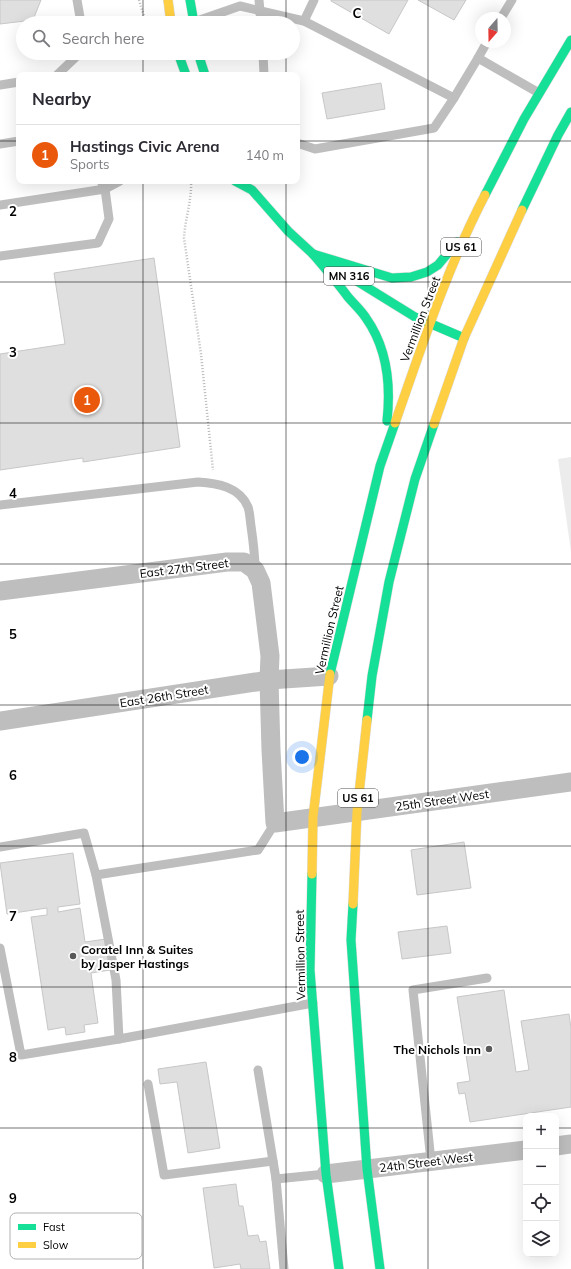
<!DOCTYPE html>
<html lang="en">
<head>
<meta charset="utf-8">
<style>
	:root { --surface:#fff; --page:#f7f7f7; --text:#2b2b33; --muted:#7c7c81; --line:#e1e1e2; --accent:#ea580c }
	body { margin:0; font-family:Mulish,sans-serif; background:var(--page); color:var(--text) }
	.controls { position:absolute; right:12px; bottom:12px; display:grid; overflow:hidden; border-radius:8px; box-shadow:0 4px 16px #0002 }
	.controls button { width:36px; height:36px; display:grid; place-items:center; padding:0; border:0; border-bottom:1px solid var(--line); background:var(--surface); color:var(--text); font:20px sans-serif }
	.compass { position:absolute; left:475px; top:12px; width:36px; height:36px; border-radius:50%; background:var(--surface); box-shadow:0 4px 16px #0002; rotate:200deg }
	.you { position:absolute; left:302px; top:757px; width:14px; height:14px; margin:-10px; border:3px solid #fff; border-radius:50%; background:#1a73e8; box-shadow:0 0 0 6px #1a73e833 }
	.badge { display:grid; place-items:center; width:26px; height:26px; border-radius:50%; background:var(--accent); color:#fff; font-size:13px; font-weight:700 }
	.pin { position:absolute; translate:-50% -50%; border:2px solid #fff; box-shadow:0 1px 4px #0006 }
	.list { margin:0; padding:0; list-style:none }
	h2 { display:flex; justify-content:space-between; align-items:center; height:52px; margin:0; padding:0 16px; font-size:17px }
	h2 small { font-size:13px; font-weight:400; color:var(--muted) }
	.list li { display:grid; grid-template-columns:26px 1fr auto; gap:12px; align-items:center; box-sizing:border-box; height:60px; padding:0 16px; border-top:1px solid var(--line) }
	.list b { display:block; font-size:15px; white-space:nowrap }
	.list p { margin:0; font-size:13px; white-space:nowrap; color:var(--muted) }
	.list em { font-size:13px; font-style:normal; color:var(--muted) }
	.icon { flex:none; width:22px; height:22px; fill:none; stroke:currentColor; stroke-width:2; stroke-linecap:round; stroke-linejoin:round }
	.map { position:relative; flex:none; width:571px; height:1269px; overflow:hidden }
	.search { position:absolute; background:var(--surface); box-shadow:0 4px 16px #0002; left:16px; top:16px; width:284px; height:44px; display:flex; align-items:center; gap:10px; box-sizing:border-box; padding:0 14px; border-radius:22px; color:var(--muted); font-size:15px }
	.panel { position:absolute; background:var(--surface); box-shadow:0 4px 16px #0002; left:16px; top:72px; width:284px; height:112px; border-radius:8px }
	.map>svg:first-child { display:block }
</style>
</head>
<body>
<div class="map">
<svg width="571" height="1269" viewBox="0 0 571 1269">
	<rect width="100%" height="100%" fill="#fff"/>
	<path fill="#ececec" d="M571 457V552L558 459Z"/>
	<g fill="#dfdfdf" stroke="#c7c7c7">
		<path d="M0 0H41L33 20 0 24Z"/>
		<path d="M331 0H408L389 34 331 1Z"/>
		<path d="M418 0H466L454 20Z"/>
		<path d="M381 83 385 109 327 119 322 93Z"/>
		<path d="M154 258 180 447 83 462V458L0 470V354L65 344 54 273Z"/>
		<path d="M464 842 471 888 417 895 411 850Z"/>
		<path d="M73 853 80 904 58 907V912L80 908 85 942 106 939 110 970 91 973 98 1023 84 1025 85 1032 66 1035 65 1027 48 1030 31 917 47 915V908L7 914 0 863Z"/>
		<path d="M447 926 451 953 402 959 398 932Z"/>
		<path d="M504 990 516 1072 529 1070 521 1021 569 1014 571 1028V1107L470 1122 465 1093 459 1094 457 1083 470 1081 457 997Z"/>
		<path d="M206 1062 220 1148 188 1153 177 1082 160 1084 158 1069Z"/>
		<path d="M236 1184 239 1206H243L248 1236 258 1235 260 1242 266 1241 270 1269H241L240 1264 214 1268 203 1188Z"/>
	</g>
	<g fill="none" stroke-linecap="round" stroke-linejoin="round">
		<g stroke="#dbdbdb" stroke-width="10">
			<g id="fast">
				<path d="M190 0 194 23"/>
				<path d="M178 53 186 75"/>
				<path d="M198 53 205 75"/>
				<path d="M235 181 252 190 288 231 313 254 415 317 464 338"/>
				<path d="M485 195 524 119 571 40"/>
				<path d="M522 210 558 135 571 112"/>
				<path d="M313 254C325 268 337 282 348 297 354 304 361 310 366 318 388 349 391 385 387 421"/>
				<path d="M313 254 392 278 411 277 427 272 438 265 457 242"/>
				<path d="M330 674 380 466 395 423"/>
				<path d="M367 720 372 676 389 582 415 479 434 424"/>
				<path d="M312 874 310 970 326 1174 339 1269"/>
				<path d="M353 904 351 940 367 1169 380 1269"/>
			</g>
		</g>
		<g stroke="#dbdbdb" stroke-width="10">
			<g id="slow">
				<path d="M168 0 171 23"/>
				<path d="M395 423C422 346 447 268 485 195"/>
				<path d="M434 424 464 338 522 210"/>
				<path d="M312 874 313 817 330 674"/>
				<path d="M353 904 357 812 367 720"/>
			</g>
		</g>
		<g stroke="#b9b9b9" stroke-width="2.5" stroke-dasharray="1 2" stroke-linecap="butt">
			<path d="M139 0 146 23"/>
			<path d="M191 181C192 200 185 219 184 238L201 354 213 470"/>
		</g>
		<g stroke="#bebebe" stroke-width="9">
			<path d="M77 0 81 23"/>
			<path d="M259 0 261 23"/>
			<path d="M501 18 512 0"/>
			<path d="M304 21 314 0"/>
			<path d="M194 22 240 6 304 21 454 98 478 58 539 93"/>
			<path d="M263 53 264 75"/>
			<path d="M478 58 487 42"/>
			<path d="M57 75 80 53"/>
			<path d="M0 85 19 82"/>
			<path d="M297 143 315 149 434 128 454 98"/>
			<path d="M0 144 19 141"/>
			<path d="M0 205 105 189 120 181"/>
			<path d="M0 256 98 243 109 219 105 189 101 181"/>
			<path d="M0 505 198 482C217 483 240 487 248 507 250 513 250 520 251 526 253 540 255 554 255 569"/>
			<path d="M0 847 84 833 96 875 116 980 119 1039 21 1055 0 948"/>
			<path d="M96 875 258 850 275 823"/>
			<path d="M119 1039 313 1003"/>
			<path d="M258 1070 276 1179 326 1174"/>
			<path d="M148 1084 164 1175 273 1161"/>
			<path d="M431 1161 413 990 487 978"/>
			<path d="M276 1179 284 1269"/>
		</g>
		<g stroke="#bebebe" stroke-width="19">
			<path d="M0 591 227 562H244L255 570 261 583 270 656 269 680 271 750 275 823 571 782"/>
			<path d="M0 721 269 680 329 676"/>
			<path d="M556 1146 571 1144"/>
			<path d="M326 1174 526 1150"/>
		</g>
		<use href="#fast" stroke="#16e098" stroke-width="9"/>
		<use href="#slow" stroke="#ffcf43" stroke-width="9"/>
	</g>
	<path fill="none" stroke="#000" stroke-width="1" stroke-opacity="0.55" d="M143 0V23M286 0V23M428 0V1269M143 53V75M286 53V75M0 141H19M297 141H571M143 181V1269M286 181V1269M0 282H571M0 423H571M0 564H571M0 705H571M0 846H571M0 987H571M0 1128H526M556 1128H571"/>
	<g fill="#595959" stroke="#fff" stroke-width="1.5">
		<circle cx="73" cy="956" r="4"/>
		<circle cx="489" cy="1049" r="4"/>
	</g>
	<g text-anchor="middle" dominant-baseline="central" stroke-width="4" stroke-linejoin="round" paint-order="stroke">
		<g fill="#fff" stroke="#4c4c4c" stroke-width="1">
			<rect x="441" y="238" width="40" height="18" rx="3"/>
			<rect x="324" y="267" width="50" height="18" rx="3"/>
			<rect x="338" y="789" width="40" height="18" rx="3"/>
		</g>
		<g font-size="11" font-weight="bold" fill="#000">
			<text x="461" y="247">US 61</text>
			<text x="349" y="276">MN 316</text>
			<text x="358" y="798">US 61</text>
		</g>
		<g font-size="12" fill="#000" stroke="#fff">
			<text transform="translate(420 319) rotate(-69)">Vermillion Street</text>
			<text transform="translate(184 568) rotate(-7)">East 27th Street</text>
			<text transform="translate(329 630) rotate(-77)">Vermillion Street</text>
			<text transform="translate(164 696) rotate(-9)">East 26th Street</text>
			<text transform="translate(442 800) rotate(-8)">25th Street West</text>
			<text transform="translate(300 955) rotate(-91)">Vermillion Street</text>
			<text transform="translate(426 1162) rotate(-7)">24th Street West</text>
		</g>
		<g font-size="12" font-weight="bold" fill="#000" stroke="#fff" text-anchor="start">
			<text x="81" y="949">Coratel Inn &amp; Suites<tspan x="81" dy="14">by Jasper Hastings</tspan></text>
			<text x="481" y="1049" text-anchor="end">The Nichols Inn</text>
		</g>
	</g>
	<rect x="10" y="1213" width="132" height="46" rx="6" fill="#fff" stroke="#b2b2b2" stroke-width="1"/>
	<rect x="18" y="1224" width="18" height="6" fill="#16e098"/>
	<rect x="18" y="1242" width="18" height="6" fill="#ffcf43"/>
	<g font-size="11" fill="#000">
		<text x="43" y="1231">Fast</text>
		<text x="43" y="1249">Slow</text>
	</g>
	<g font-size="13" text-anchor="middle" font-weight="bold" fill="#000" stroke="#fff" stroke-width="4" stroke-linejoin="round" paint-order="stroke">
		<text x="357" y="18">C</text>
		<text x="13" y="216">2</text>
		<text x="13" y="357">3</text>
		<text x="13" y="498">4</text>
		<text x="13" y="639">5</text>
		<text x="13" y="780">6</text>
		<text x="13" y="921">7</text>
		<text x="13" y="1062">8</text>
		<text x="13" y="1203">9</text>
	</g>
</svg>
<div class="controls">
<button>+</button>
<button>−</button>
<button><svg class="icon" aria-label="locate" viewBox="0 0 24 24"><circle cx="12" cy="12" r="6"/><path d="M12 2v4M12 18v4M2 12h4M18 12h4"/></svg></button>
<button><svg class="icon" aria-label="layers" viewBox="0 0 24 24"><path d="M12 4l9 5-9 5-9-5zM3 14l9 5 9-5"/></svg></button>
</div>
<svg class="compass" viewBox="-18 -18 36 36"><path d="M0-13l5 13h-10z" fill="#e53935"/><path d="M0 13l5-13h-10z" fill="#7c7c81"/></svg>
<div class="you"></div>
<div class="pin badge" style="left:87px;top:400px">1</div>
<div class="search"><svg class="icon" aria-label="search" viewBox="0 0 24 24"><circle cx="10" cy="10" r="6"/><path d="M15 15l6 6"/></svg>Search here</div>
<section class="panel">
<h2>Nearby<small></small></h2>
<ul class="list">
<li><span class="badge">1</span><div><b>Hastings Civic Arena</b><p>Sports</p></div><em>140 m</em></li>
</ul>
</section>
</div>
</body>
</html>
